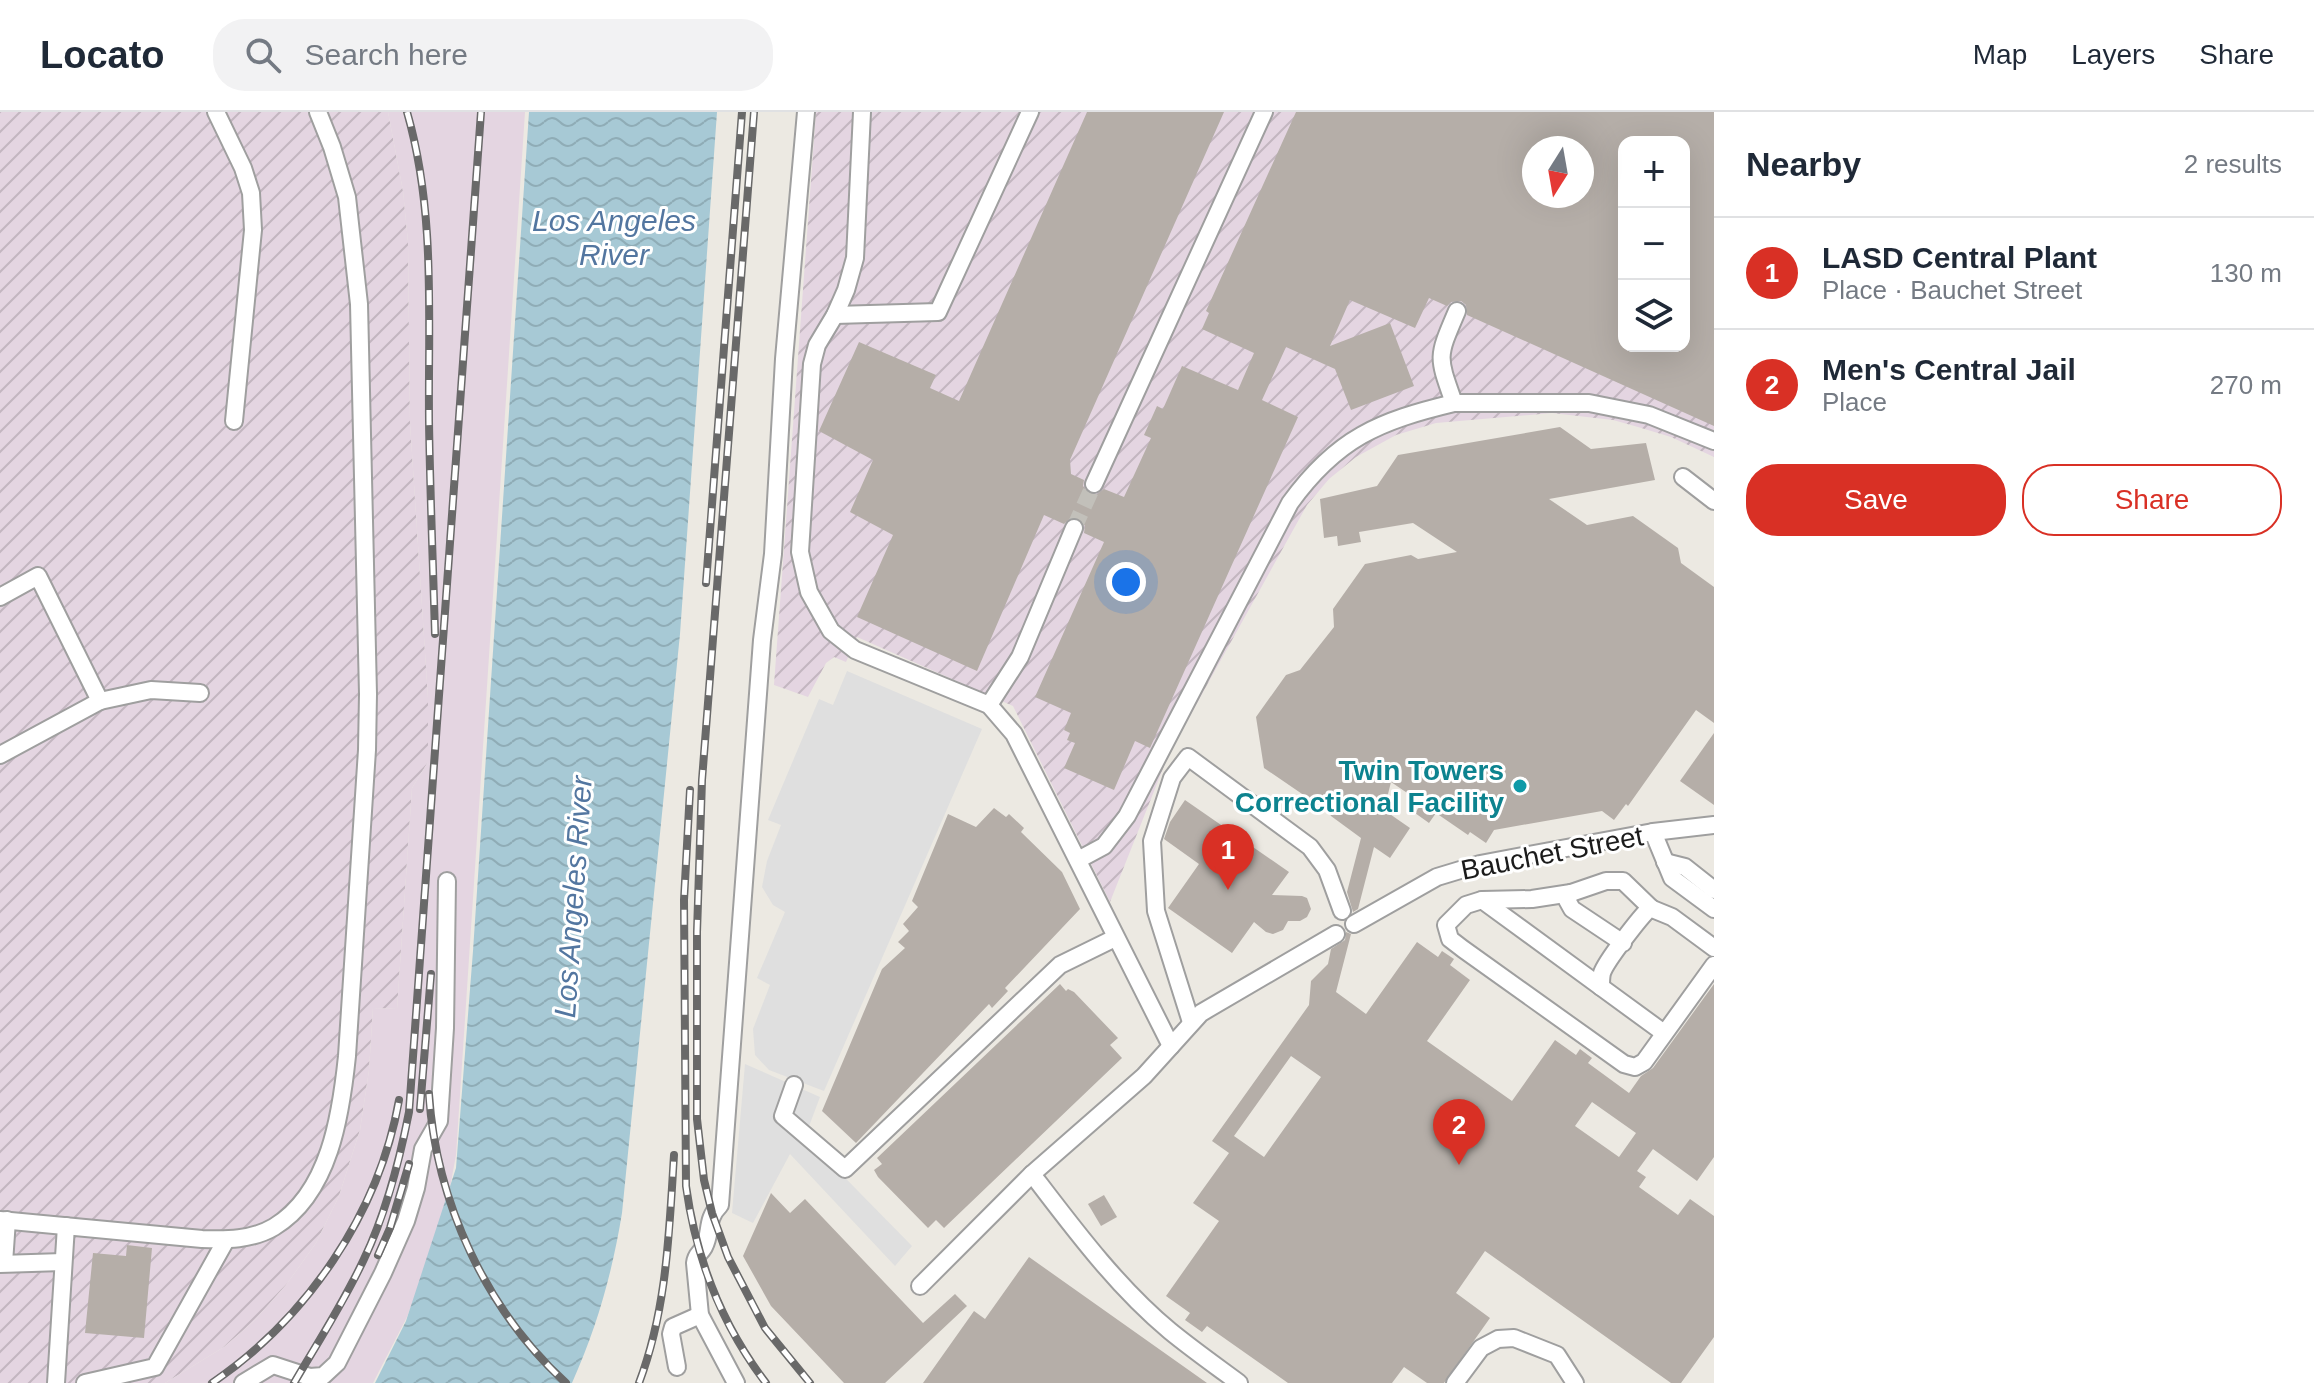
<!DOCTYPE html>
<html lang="en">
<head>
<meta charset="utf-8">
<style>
	:root { --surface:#fff; --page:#f2f2f3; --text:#1f2937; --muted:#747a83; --line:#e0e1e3; --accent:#d93025 }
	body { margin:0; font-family:Helvetica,sans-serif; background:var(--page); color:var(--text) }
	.controls { position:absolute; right:24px; top:24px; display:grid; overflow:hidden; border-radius:16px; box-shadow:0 8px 32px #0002 }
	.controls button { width:72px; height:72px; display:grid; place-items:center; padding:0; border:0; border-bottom:2px solid var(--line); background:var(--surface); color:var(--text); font:40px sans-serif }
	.compass { position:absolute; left:1522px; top:24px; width:72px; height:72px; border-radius:50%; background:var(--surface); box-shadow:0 8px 32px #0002; rotate:191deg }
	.you { position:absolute; left:1126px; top:470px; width:28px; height:28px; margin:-20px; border:6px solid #fff; border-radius:50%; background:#1a73e8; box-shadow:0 0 0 12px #1a73e833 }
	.badge { display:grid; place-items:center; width:52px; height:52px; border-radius:50%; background:var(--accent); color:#fff; font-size:26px; font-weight:700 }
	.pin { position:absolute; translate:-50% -66px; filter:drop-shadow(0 2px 4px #0008) }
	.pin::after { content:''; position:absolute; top:42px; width:28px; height:24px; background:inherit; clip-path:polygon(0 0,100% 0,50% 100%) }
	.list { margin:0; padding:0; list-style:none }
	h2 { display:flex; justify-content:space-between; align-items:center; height:104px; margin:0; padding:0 32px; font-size:34px }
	h2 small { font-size:26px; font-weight:400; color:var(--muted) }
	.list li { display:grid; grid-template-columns:52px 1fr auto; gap:24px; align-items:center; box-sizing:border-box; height:112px; padding:0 32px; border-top:2px solid var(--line) }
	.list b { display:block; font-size:30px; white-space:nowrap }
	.list p { margin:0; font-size:26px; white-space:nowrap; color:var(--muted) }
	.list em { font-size:26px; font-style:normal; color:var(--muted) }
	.actions { display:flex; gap:16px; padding:24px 32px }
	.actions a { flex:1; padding:18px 0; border:2px solid var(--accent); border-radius:32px; text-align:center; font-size:28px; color:var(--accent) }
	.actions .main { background:var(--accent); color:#fff }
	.icon { flex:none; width:44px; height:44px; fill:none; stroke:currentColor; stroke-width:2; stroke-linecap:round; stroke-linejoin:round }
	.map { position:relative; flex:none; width:1714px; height:1271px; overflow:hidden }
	header { display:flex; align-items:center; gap:48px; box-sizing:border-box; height:112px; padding:0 40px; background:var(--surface); border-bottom:2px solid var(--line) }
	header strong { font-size:38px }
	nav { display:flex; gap:44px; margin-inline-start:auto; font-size:28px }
	.search { width:560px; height:72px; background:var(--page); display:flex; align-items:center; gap:20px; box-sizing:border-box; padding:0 28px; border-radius:32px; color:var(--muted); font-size:30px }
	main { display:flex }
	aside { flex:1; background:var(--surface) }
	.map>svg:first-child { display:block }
</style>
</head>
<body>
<header>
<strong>Locato</strong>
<div class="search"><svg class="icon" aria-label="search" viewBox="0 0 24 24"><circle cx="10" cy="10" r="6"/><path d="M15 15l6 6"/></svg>Search here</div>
<nav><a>Map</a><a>Layers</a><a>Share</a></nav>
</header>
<main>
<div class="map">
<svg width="1714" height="1271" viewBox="0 0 1714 1271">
	<defs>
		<pattern id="industrial-furrows" width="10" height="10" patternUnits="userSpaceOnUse" patternTransform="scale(2)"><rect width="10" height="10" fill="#e4d5e1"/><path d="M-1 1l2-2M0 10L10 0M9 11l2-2" fill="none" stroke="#c3b6c0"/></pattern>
		<pattern id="water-waves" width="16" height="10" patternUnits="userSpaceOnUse" patternTransform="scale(2)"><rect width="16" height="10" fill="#a7c9d5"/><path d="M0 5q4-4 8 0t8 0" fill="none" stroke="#8facb6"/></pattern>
	</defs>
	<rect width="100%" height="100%" fill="#ece9e2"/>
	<g fill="url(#industrial-furrows)" fill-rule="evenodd">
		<path d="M0 0H388L403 79 408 130 410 311 428 586V650L412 676 397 897 373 896 369 958 360 1018 339 1084 316 1131 286 1173 254 1209 224 1235 165 1271H0Z"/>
		<path d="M816 0H1714V345L1671 325 1638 315 1613 308 1552 301 1436 311 1396 323 1356 345 1329 367 1307 393 1207 573 1168 644 1110 790 1013 594 857 525 846 550 834 545 826 551 808 585 774 573ZM1624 30H1684V234H1624ZM1534 36H1582V84H1534Z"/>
	</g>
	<path fill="#e4d5e1" d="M388 0H525L456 1043 443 1113 407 1205 373 1271H165L224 1235 254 1209 286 1173 316 1131 339 1084 360 1018 369 958 373 896 397 897 412 676 428 650V586L410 311 408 130 403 79Z"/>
	<g fill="#dfdfdf">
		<path d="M847 559 982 617 824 979 769 958 755 943 753 917 770 873 757 866 785 800 773 793 762 775 767 749 781 713 768 708 819 587 833 593Z"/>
		<path d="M745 952 820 985 805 1025 912 1134 895 1154 790 1042 753 1111 732 1101Z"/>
	</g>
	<path fill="url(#water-waves)" d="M529 0H717L680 522 622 1101C612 1162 597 1215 572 1271H375L406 1209 456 1056 473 839Z"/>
	<g fill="#b5aea8" fill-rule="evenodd">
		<path d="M1087 0H1224L1070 348 1071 362 1084 368 1083 374 1089 382 1096 383 1104 377 1124 385 1151 326 1144 323 1157 294 1163 297 1182 254 1238 278 1254 241 1202 217 1209 201 1206 199 1296 0H1714V314L1467 203 1466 193 1461 189 1451 190 1447 194 1429 186 1415 216 1350 188 1330 234 1390 211 1414 274 1351 298 1335 257 1286 235 1262 288 1298 305 1150 636 1135 629 1114 678 1064 656 1075 631 1067 628 1070 621 1064 618 1071 601 1035 585 1104 430 1084 421 1085 414 1079 406 1072 405 1064 412 1044 403 977 559 857 505 893 423 850 400 873 348 819 319 859 230 936 263 930 276 959 289ZM1624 30H1684V234H1624ZM1534 36H1582V84H1534Z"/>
		<path d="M1560 315 1591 337 1646 331 1655 368 1549 387 1587 413 1633 404 1678 436 1681 451 1714 475V611L1696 598 1628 694 1626 692 1614 708 1602 699 1494 718 1486 731 1470 720 1468 723 1436 701 1429 711 1415 701 1422 691 1391 670 1384 698 1410 716 1390 746 1374 735 1358 797 1353 800 1347 780 1361 726 1331 704 1320 684 1308 686 1264 656 1256 605 1286 563 1300 558 1334 515 1333 497 1365 452 1411 443 1418 447 1457 440 1413 411 1359 420 1361 430 1338 434 1337 424 1324 426 1320 387 1377 374 1398 343Z"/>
		<path d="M1714 621V693L1680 669Z"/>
		<path d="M1185 688 1289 760 1272 783 1302 784 1307 786 1311 797 1307 805 1300 809H1288L1283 818 1273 822 1266 820 1254 810 1232 841 1168 796 1199 752 1164 727 1170 710Z"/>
		<path d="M994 696 1006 705 1009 702 1024 716 1021 720 1062 760 1080 797 1005 876 1008 879 992 896 989 892 856 1031 822 999 882 857 905 836 898 830 909 819 903 812 918 795 912 789 948 702 976 715Z"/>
		<path d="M1346 820 1351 822 1336 880 1366 902 1417 830 1438 845 1442 839 1454 847 1450 853 1470 868 1427 929 1512 989 1555 928 1576 943 1580 937 1592 946 1588 951 1629 981 1641 964 1653 956 1714 872V1045L1697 1069 1653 1037 1637 1059 1646 1065 1639 1075 1678 1103 1690 1087 1714 1104V1225L1681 1271H1671L1485 1139 1456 1181 1490 1206 1444 1271H1427L1404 1255 1392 1271H1288L1207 1214 1202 1220 1185 1208 1190 1201 1166 1184 1219 1109 1193 1091 1229 1041 1212 1029 1309 893 1311 869 1328 852 1331 837 1345 828ZM1291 944 1321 965 1264 1045 1234 1024ZM1592 990 1636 1021 1619 1045 1575 1014Z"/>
		<path d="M1060 872 1066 879 1068 877 1074 880 1118 926 1110 933 1122 946 944 1116 936 1108 928 1116 878 1065 874 1058 882 1052 877 1046Z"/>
		<path d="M771 1081 790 1101 805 1087 923 1211 955 1182 967 1194 885 1271H844L771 1194 743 1144Z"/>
		<path d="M1104 1083 1117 1105 1101 1114 1088 1092Z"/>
		<path d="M127 1133 152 1136 144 1226 85 1221 93 1141 126 1144Z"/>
		<path d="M1029 1145 1207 1271H923L974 1199 985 1207Z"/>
	</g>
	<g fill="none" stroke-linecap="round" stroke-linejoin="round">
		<path stroke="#c2c0ba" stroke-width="16" stroke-dasharray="16 8" stroke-linecap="butt" d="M1074 416 1094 372"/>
		<g stroke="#9f9f9f" stroke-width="20">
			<g id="minor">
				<path d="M216 0 243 56 251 81 253 118 234 309"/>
				<path d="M862 0 855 146 846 178 835 203 817 233 812 252 800 440 809 480 831 519 855 538 989 593 1014 622 1171 934"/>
				<path d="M1457 199C1437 246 1437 243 1454 291H1589L1649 303 1714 329"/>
				<path d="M835 203 938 200 1030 0"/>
				<path d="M1683 365 1714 389"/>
				<path d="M1094 372 1264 0"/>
				<path d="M0 485 38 464 100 589"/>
				<path d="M989 593 1020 545 1074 416"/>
				<path d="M0 643 100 589 151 578 200 581"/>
				<path d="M1653 720 1672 766 1714 797"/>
				<path d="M1078 748 1104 734 1127 704 1290 391C1337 326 1379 309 1454 291"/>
				<path d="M1665 750 1685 755 1714 778"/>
				<path d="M1482 788 1532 787 1571 781"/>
				<path d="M1354 812 1437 765 1480 752 1653 720 1714 713"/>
				<path d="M1623 831 1572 797 1567 788 1571 781 1606 769H1623L1652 797"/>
				<path d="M1601 875 1482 788 1466 793 1446 813 1450 827 1463 837 1624 952 1635 955 1644 950 1714 853"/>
				<path d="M1191 910 1156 799 1152 729 1172 666 1188 645 1310 735 1327 758 1342 799"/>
				<path d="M1664 921 1601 875C1601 870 1601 865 1602 861 1606 849 1641 804 1650 796L1672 805 1714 836"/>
				<path d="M794 973 783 1004 845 1057 1060 853 1115 826"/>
				<path d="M1032 1062C1074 1117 1117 1175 1170 1219 1192 1237 1216 1254 1239 1271"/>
				<path d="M0 1108 202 1127C226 1128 252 1128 274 1115 330 1081 341 1002 347 944L367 638 368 582 359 192 347 85 332 35 318 0"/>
				<path d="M4 1151 7 1108"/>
				<path d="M0 1152 63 1150"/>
				<path d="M920 1174 1032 1062 1144 964 1201 901 1336 822"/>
				<path d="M677 1255 671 1222 673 1215 700 1203"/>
				<path d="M56 1271 66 1114"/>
				<path d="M85 1271 155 1255 226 1128"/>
				<path d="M243 1271 273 1253 310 1265 323 1264 337 1251 383 1161 406 1109 416 1076 423 1037 439 1009 445 916 447 769"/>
				<path d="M736 1271 700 1203 695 1151C696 1142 700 1142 704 1135 712 1120 705 1108 720 1093L762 528 773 442 784 247 806 0"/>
				<path d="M1455 1271 1481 1236 1498 1227 1514 1226 1557 1243 1575 1271"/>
			</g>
		</g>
		<use href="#minor" stroke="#fff" stroke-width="16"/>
		<g stroke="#696969" stroke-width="8">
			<g id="rail">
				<path d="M407 0C436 101 428 205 429 309 430 380 433 451 435 522"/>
				<path d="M754 0 702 668 697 820V1007L704 1068 712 1101 728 1145 765 1216 810 1271"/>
				<path d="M706 471 742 0"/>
				<path d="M690 678 684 788 686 1074C696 1147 721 1212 766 1271"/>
				<path d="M429 982C436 1090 486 1198 566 1271"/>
				<path d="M420 997 431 862"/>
				<path d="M378 1143 390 1116 409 1052"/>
				<path d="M212 1271C306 1207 379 1102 399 988"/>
				<path d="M294 1271C318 1230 344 1190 364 1147 386 1101 399 1051 409 1000L481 0"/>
				<path d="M639 1271C667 1197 669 1121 674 1043"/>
			</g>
		</g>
		<use href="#rail" stroke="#fff" stroke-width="5" stroke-dasharray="15" stroke-linecap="butt"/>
	</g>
	<circle fill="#0f9aa8" stroke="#fff" stroke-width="3" cx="1520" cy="674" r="8"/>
	<g text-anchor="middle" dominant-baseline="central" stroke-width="6" stroke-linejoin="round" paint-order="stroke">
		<g font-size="28" font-weight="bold" fill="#0d838f" stroke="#fff" text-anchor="end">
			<text x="1504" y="658">Twin Towers<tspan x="1504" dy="32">Correctional Facility</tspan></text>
		</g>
		<g font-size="28" fill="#1b1b1b" stroke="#fff">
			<text transform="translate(1552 741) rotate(-11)">Bauchet Street</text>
		</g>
		<g font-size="30" font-style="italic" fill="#5376a0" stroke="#fff">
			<text x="614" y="108">Los Angeles<tspan x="614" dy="34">River</tspan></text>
			<text transform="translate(573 785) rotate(-86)">Los Angeles River</text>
		</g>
	</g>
</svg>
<div class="controls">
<button>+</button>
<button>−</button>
<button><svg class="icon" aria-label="layers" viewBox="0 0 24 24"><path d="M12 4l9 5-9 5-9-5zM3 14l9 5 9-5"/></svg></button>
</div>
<svg class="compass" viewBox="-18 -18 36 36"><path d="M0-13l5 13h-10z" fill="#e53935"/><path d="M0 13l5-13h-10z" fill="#747a83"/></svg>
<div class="you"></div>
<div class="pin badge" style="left:1228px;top:778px">1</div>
<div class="pin badge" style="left:1459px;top:1053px">2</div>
</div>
<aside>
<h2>Nearby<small>2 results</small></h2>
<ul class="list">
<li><span class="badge">1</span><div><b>LASD Central Plant</b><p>Place · Bauchet Street</p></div><em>130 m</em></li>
<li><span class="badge">2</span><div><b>Men's Central Jail</b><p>Place</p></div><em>270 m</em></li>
</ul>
<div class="actions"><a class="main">Save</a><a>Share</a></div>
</aside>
</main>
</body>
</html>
